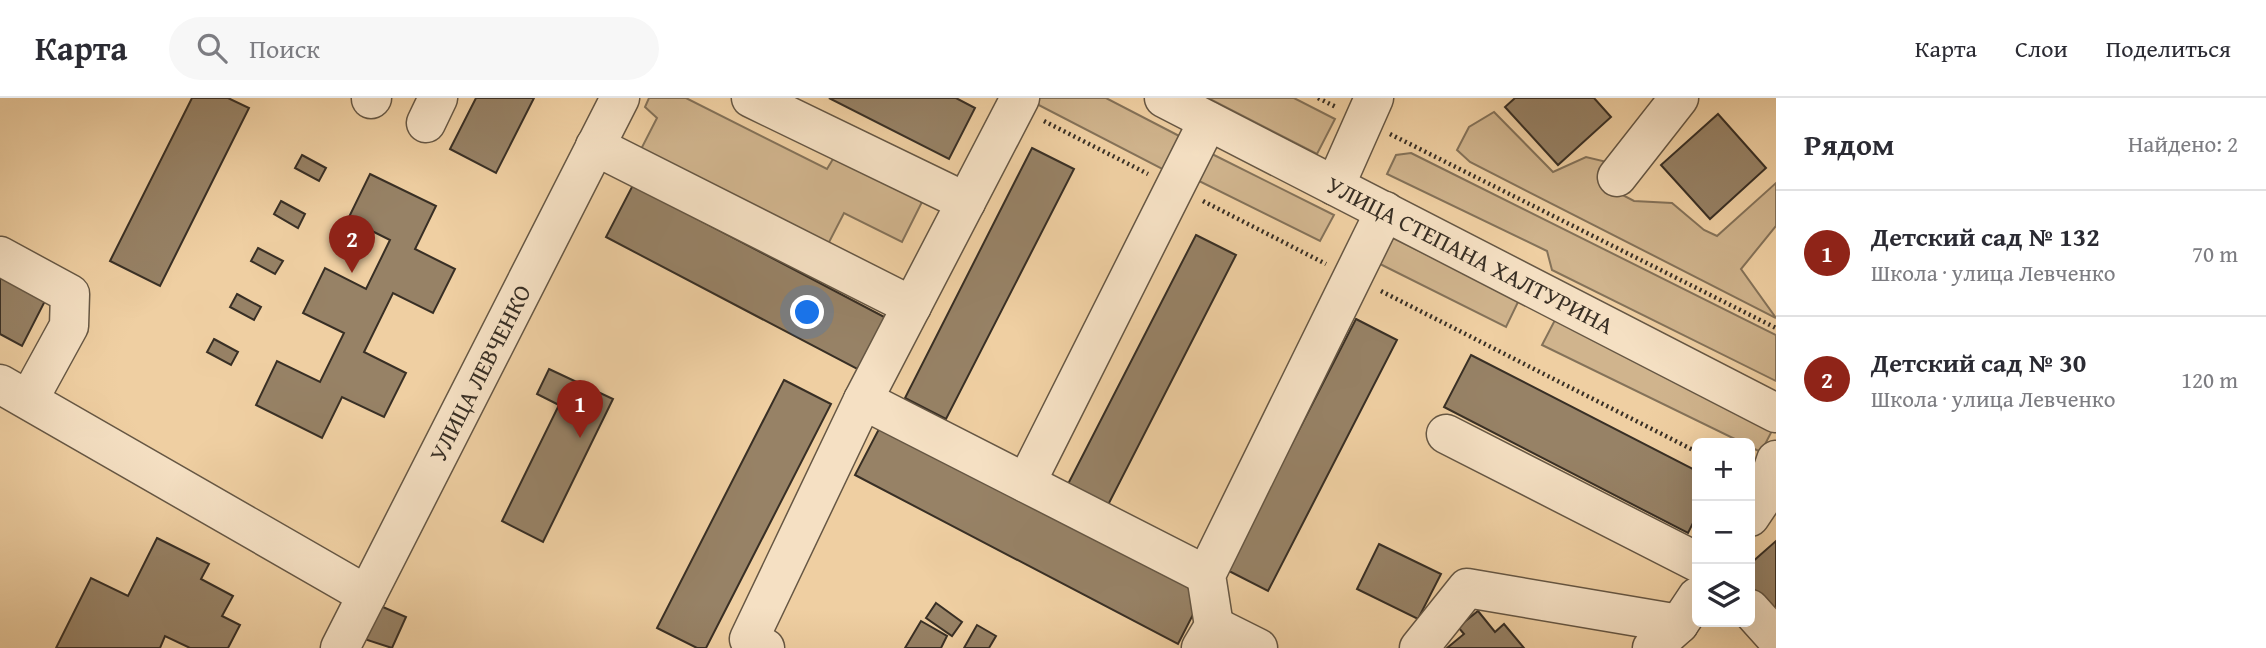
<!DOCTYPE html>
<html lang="ru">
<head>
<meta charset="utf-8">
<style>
	:root { --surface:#fff; --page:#f7f7f7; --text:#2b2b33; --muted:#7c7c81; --line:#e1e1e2; --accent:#8f2418 }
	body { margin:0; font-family:"Gentium Book Plus",serif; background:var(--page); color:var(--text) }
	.controls { position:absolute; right:21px; bottom:21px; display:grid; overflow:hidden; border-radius:10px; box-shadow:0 7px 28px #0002 }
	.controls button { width:63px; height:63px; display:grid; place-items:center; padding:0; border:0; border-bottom:2px solid var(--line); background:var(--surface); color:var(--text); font:35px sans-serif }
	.you { position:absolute; left:808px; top:215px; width:24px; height:24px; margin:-18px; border:5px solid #fff; border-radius:50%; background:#1a73e8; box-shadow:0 0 0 10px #1a73e833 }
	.badge { display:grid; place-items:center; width:46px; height:46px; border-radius:50%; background:var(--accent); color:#fff; font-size:23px; font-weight:700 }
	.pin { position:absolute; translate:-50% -58px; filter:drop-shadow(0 2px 4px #0008) }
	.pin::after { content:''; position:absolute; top:37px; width:24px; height:21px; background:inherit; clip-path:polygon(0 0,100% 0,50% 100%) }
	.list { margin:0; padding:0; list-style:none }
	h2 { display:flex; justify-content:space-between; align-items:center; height:91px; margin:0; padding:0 28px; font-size:30px }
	h2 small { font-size:23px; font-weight:400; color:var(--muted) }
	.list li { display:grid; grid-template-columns:46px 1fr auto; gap:21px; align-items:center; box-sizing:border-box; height:126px; padding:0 28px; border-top:2px solid var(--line) }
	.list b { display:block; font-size:26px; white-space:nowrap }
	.list p { margin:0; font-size:23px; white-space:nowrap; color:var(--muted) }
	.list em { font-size:23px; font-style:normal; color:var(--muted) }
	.icon { flex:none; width:38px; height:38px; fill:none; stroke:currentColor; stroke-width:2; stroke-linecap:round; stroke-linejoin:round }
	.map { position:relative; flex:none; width:1776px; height:550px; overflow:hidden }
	header { display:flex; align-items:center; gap:42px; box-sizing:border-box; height:98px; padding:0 35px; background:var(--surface); border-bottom:2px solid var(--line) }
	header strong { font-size:33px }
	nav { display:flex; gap:38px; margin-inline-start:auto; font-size:24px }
	.search { width:490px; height:63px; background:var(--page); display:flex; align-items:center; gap:18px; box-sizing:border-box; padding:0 24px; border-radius:38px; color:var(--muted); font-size:26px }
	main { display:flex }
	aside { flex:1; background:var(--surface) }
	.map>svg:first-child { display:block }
</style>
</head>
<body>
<header>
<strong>Карта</strong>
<div class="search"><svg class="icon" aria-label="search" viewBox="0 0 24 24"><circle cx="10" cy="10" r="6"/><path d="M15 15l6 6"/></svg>Поиск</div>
<nav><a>Карта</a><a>Слои</a><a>Поделиться</a></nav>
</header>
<main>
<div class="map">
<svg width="1776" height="550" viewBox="0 0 1776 550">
	<rect width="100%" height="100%" fill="#efcfa2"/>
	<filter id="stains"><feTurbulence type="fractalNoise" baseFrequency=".00286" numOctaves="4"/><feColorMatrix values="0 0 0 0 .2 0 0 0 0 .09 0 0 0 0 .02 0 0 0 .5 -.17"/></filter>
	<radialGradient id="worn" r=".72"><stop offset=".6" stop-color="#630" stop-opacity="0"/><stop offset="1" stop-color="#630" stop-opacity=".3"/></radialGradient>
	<g fill="#d0b48d" stroke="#847259" stroke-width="2">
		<path d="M649 0H686L827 71 836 56 924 100 902 144 844 115 824 154 637 59 657 20 645 9Z"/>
		<path d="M1030 0H1106L1187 42 1170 75 1029 2Z"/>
		<path d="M1208 0H1294L1335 21 1317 56Z"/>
		<path d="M1494 14 1553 74 1586 59 1607 64 1613 92 1634 103 1672 105 1704 132 1717 138 1776 85V128L1741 171 1776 220 1470 64 1457 52 1469 29Z"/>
		<path d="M1208 54 1334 117 1320 143 1195 81Z"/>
		<path d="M1411 55 1776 237V283L1552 172 1547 153 1387 76 1396 57Z"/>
		<path d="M1393 140 1519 202 1506 229 1380 166Z"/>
		<path d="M1555 222 1774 329 1761 354 1750 349V345H1743L1542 247Z"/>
	</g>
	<g fill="#978266" stroke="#382f25" stroke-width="2">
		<path d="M192 0H228L249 10 160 188 110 163Z"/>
		<path d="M476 0H534L496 75 450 51Z"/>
		<path d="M829 0H956L975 10 949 61Z"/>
		<path d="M1515 0H1594L1611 19 1558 67 1505 9Z"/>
		<path d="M1718 16 1766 70 1710 121 1661 67Z"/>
		<path d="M1032 50 1074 71 946 321 905 300Z"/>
		<path d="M302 57 326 70 319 83 295 70Z"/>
		<path d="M370 76 436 108 415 151 455 171 433 215 393 195 364 254 406 275 384 319 342 299 322 340 256 307 277 263 320 284 344 235 303 215 325 170 366 191 390 142 348 121Z"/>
		<path d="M633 87 890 222 863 274 606 139Z"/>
		<path d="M281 103 305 116 298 130 274 116Z"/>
		<path d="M1196 137 1236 157 1108 407 1068 386Z"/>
		<path d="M258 150 283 163 275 176 251 163Z"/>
		<path d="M0 178 46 201 22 248 0 236Z"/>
		<path d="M237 196 261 209 254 222 230 209Z"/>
		<path d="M1356 221 1397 242 1268 493 1227 472Z"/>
		<path d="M214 241 238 254 231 267 207 254Z"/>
		<path d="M1471 257 1697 373V417L1688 435 1444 309Z"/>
		<path d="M549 271 613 301 543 444 502 423 559 307 537 296Z"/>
		<path d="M784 282 831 306 706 550H697L657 530Z"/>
		<path d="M880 329 1203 497 1178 546 855 377Z"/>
		<path d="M157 440 209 466 201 481 233 498 222 518 240 527 228 550H190L165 538 160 550H56L91 480 128 498Z"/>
		<path d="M1776 443V523L1750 494V466Z"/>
		<path d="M1379 446 1441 476 1418 521 1357 491Z"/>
		<path d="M936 505 962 524 952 538 926 520Z"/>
		<path d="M376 506 406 519 392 550 361 540Z"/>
		<path d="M1478 513 1495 534 1504 526 1524 550H1447L1464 536 1458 529Z"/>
		<path d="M921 523 947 538 941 550H905Z"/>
		<path d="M977 527 996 538 989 550H964Z"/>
	</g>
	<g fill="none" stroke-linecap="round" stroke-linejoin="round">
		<g stroke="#665744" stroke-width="41">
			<g id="minor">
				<path d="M751 0 966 104"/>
				<path d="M1164 0 1776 315"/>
				<path d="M371 1 372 0"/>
				<path d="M426 25 438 0"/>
				<path d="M595 48 912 208"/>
				<path d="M1617 79 1679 0"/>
				<path d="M1335 88 1374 0"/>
				<path d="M0 158 70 196 69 228 29 301"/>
				<path d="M0 286 367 497"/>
				<path d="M863 302 1206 477"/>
				<path d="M1446 336 1697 464"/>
				<path d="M1026 385 1208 23"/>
				<path d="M1750 419 1764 398 1776 362"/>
				<path d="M1750 511 1776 540"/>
				<path d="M1214 528 1258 550"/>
				<path d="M340 550 620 0"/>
				<path d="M765 550 749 541 863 302 1020 0"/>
				<path d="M1201 550 1214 528 1206 477 1385 113"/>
				<path d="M1419 550 1467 490 1679 526"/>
				<path d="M1652 550 1679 526 1697 499"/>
			</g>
		</g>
		<g stroke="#382f25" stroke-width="4.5" stroke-dasharray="2 3.5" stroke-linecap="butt">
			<path d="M1318 0 1336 9"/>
			<path d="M1044 23 1148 76"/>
			<path d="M1390 36 1776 230"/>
			<path d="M1203 103 1326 166"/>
			<path d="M1381 193 1697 354"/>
		</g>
		<use href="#minor" stroke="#f5e0c3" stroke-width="38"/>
	</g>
	<g text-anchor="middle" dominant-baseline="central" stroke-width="5" stroke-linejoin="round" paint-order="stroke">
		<g font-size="24" fill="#382f25" stroke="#f5e0c3">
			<text transform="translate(1470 157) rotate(27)">УЛИЦА СТЕПАНА ХАЛТУРИНА</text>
			<text transform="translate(480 275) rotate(-63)">УЛИЦА ЛЕВЧЕНКО</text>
		</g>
	</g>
	<rect width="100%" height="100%" filter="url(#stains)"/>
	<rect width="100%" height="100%" fill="url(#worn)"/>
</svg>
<div class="controls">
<button>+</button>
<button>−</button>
<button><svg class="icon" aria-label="layers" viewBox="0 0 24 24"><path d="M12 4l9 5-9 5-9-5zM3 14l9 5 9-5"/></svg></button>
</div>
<div class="you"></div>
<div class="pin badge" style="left:580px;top:340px">1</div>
<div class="pin badge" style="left:352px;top:175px">2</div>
</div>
<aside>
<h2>Рядом<small>Найдено: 2</small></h2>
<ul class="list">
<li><span class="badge">1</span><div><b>Детский сад № 132</b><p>Школа · улица Левченко</p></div><em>70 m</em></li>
<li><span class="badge">2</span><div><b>Детский сад № 30</b><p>Школа · улица Левченко</p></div><em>120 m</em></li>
</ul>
</aside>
</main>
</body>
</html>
